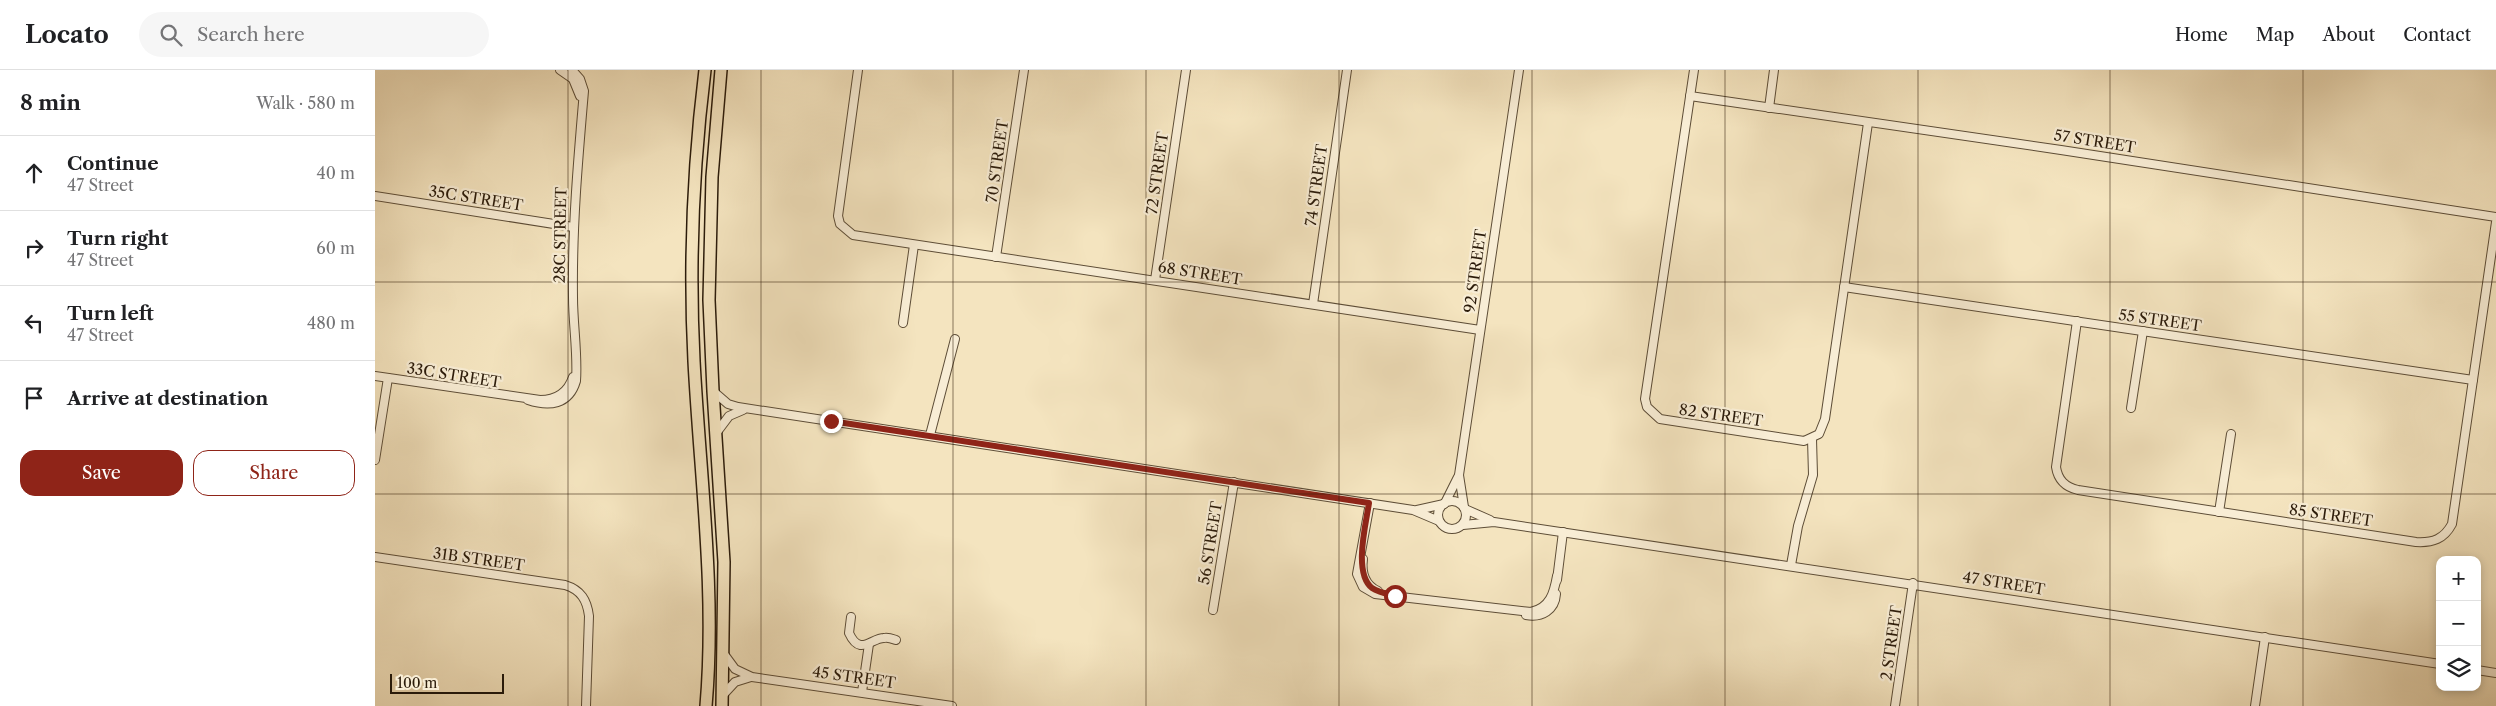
<!DOCTYPE html>
<html lang="en">
<head>
<meta charset="utf-8">
<style>
	:root { --surface:#fff; --page:#f6f6f6; --text:#202124; --muted:#757577; --line:#e0e0e0; --accent:#8f2418 }
	body { margin:0; font-family:"Libre Caslon Text",serif; background:var(--page); color:var(--text) }
	.controls { position:absolute; right:15px; bottom:15px; display:grid; overflow:hidden; border-radius:10px; box-shadow:0 2px 8px #0003 }
	.controls button { width:45px; height:45px; display:grid; place-items:center; padding:0; border:0; border-bottom:1px solid var(--line); background:var(--surface); color:var(--text); font:25px sans-serif }
	.scale { position:absolute; left:15px; bottom:12px; width:114px; box-sizing:border-box; padding-left:5px; border:2px solid #2b1b0a; border-top:0; font-size:14px; line-height:18px; white-space:nowrap; color:#2b1b0a; -webkit-text-stroke:4px #f8edd5; paint-order:stroke }
	.stop { position:absolute; width:15px; height:15px; margin:-11px; border:4px solid #8f2418; border-radius:50%; background:#fff }
	.stop.end { background:#8f2418; border-color:#fff; box-shadow:0 1px 5px #0008 }
	.list { margin:0; padding:0; list-style:none }
	h2 { display:flex; justify-content:space-between; align-items:center; height:65px; margin:0; padding:0 20px; font-size:21px }
	h2 small { font-size:16px; font-weight:400; color:var(--muted) }
	.list li { display:grid; grid-template-columns:32px 1fr auto; gap:15px; align-items:center; box-sizing:border-box; height:75px; padding:0 20px; border-top:1px solid var(--line) }
	.list b { display:block; font-size:19px; white-space:nowrap }
	.list p { margin:0; font-size:16px; white-space:nowrap; color:var(--muted) }
	.list em { font-size:16px; font-style:normal; color:var(--muted) }
	.actions { display:flex; gap:10px; padding:15px 20px }
	.actions a { flex:1; padding:11px 0; border:1px solid var(--accent); border-radius:15px; text-align:center; font-size:18px; color:var(--accent) }
	.actions .main { background:var(--accent); color:#fff }
	.icon { flex:none; width:28px; height:28px; fill:none; stroke:currentColor; stroke-width:2; stroke-linecap:round; stroke-linejoin:round }
	.map { position:relative; flex:none; width:2121px; height:636px; overflow:hidden }
	header { display:flex; align-items:center; gap:30px; box-sizing:border-box; height:70px; padding:0 25px; background:var(--surface); border-bottom:1px solid var(--line) }
	header strong { font-size:24px }
	nav { display:flex; gap:28px; margin-inline-start:auto; font-size:18px }
	.search { width:350px; height:45px; background:var(--page); display:flex; align-items:center; gap:12px; box-sizing:border-box; padding:0 18px; border-radius:28px; color:var(--muted); font-size:19px }
	main { display:flex }
	aside { flex:1; background:var(--surface) }
	.map>svg:first-child { display:block }
</style>
</head>
<body>
<header>
<strong>Locato</strong>
<div class="search"><svg class="icon" aria-label="search" viewBox="0 0 24 24"><circle cx="10" cy="10" r="6"/><path d="M15 15l6 6"/></svg>Search here</div>
<nav><a>Home</a><a>Map</a><a>About</a><a>Contact</a></nav>
</header>
<main>
<aside>
<h2>8 min<small>Walk · 580 m</small></h2>
<ul class="list">
<li><svg class="icon" aria-label="ahead" viewBox="0 0 24 24"><path d="M12 20V5M6 11l6-6 6 6"/></svg><div><b>Continue</b><p>47 Street</p></div><em>40 m</em></li>
<li><svg class="icon" aria-label="right" viewBox="0 0 24 24"><path d="M7 20v-9h11M14 6l5 5-5 5"/></svg><div><b>Turn right</b><p>47 Street</p></div><em>60 m</em></li>
<li><svg class="icon" aria-label="left" viewBox="0 0 24 24"><path d="M17 20v-9H6M10 6l-5 5 5 5"/></svg><div><b>Turn left</b><p>47 Street</p></div><em>480 m</em></li>
<li><svg class="icon" aria-label="arrive" viewBox="0 0 24 24"><path d="M6 21V4h12l-3 4 3 4H6"/></svg><div><b>Arrive at destination</b></div></li>
</ul>
<div class="actions"><a class="main">Save</a><a>Share</a></div>
</aside>
<div class="map">
<svg width="2121" height="636" viewBox="0 0 2121 636">
	<rect width="100%" height="100%" fill="#f4e4bf"/>
	<filter id="stains"><feTurbulence type="fractalNoise" baseFrequency=".004" numOctaves="4"/><feColorMatrix values="0 0 0 0 .2 0 0 0 0 .09 0 0 0 0 .02 0 0 0 .5 -.17"/></filter>
	<radialGradient id="worn" r=".72"><stop offset=".6" stop-color="#630" stop-opacity="0"/><stop offset="1" stop-color="#630" stop-opacity=".3"/></radialGradient>
	<g fill="none" stroke-linecap="round" stroke-linejoin="round">
		<g stroke="#5d4d37" stroke-width="10">
			<g id="street">
				<path d="M185 0 198 9 205 26"/>
				<path d="M483 0 463 146 465 154 478 165 1105 260"/>
				<path d="M1319 0 1270 329 1272 337 1285 349 1429 371 1444 364 1450 349 1493 53"/>
				<path d="M1315 26 1686 80 2121 147"/>
				<path d="M1394 38 1399 0"/>
				<path d="M0 126 198 157"/>
				<path d="M621 187 649 0"/>
				<path d="M780 210 811 0"/>
				<path d="M1469 217 2098 310"/>
				<path d="M938 234 972 0"/>
				<path d="M1702 251 1681 397C1683 410 1690 417 1703 420L2041 472C2058 473 2069 469 2077 454L2121 152"/>
				<path d="M528 253 539 175"/>
				<path d="M0 306 165 330C181 330 193 322 198 307"/>
				<path d="M338 321 353 334 363 337 1038 440 1064 451"/>
				<path d="M153 330C174 337 194 335 201 311 203 284 198 255 198 227 197 158 203 90 209 21L205 9 197 0"/>
				<path d="M1756 338 1768 261"/>
				<path d="M342 362 354 346 368 340"/>
				<path d="M555 365 580 269"/>
				<path d="M0 390 13 308"/>
				<circle cx="1077" cy="445" r="14"/>
				<path d="M995 433 982 504 988 517 1000 524 1156 542C1175 538 1179 523 1182 506"/>
				<path d="M1070 433 1083 407"/>
				<path d="M1089 437 1084 405 1144 0"/>
				<path d="M1090 439 1115 450"/>
				<path d="M1042 440 1069 434"/>
				<path d="M1844 442 1856 364"/>
				<path d="M1088 455 1119 452 2065 594"/>
				<path d="M0 487 190 515C206 520 212 530 214 546L211 636"/>
				<path d="M988 489C986 504 990 515 1003 521"/>
				<path d="M1416 495 1423 456 1438 405 1437 369"/>
				<path d="M1182 510 1188 462"/>
				<path d="M838 540 859 412"/>
				<path d="M1151 545C1167 548 1180 540 1181 524"/>
				<path d="M476 547 474 563C485 587 496 568 509 568 513 567 518 569 521 570"/>
				<path d="M349 584 360 599 377 607 577 636"/>
				<path d="M2102 600 2121 603"/>
				<path d="M487 622 494 574"/>
				<path d="M347 626 360 612 376 607"/>
				<path d="M1520 636 1538 513"/>
				<path d="M1880 636 1890 567"/>
			</g>
		</g>
		<g stroke="#2b1b0a" stroke-width="14">
			<g id="primary">
				<path d="M330 0C318 97 314 194 319 291 325 406 341 521 331 636"/>
				<path d="M346 0 337 107 334 230 338 321 349 492 347 636"/>
			</g>
		</g>
		<use href="#street" stroke="#f8edd5" stroke-width="8"/>
		<use href="#primary" stroke="#f4e4bf" stroke-width="11"/>
	</g>
	<g fill="none" stroke-linecap="round" stroke-linejoin="round">
		<path stroke="#8f2418" stroke-width="6" d="M456 351 994 433C991 454 978 503 997 518 1003 522 1012 524 1020 526"/>
	</g>
	<path fill="none" stroke="#2b1b0a" stroke-width="1" stroke-opacity="0.55" d="M193 0V636M386 0V636M578 0V636M771 0V636M964 0V636M1157 0V636M1350 0V636M1543 0V636M1735 0V636M1928 0V636M0 212H2121M0 424H2121"/>
	<g text-anchor="middle" dominant-baseline="central" stroke-width="4.5" stroke-linejoin="round" paint-order="stroke">
		<g font-size="15" fill="#2b1b0a" stroke="#f8edd5">
			<text transform="translate(1720 71) rotate(9)">57 STREET</text>
			<text transform="translate(622 91) rotate(-82)">70 STREET</text>
			<text transform="translate(782 103) rotate(-82)">72 STREET</text>
			<text transform="translate(941 115) rotate(-82)">74 STREET</text>
			<text transform="translate(101 128) rotate(9)">35C STREET</text>
			<text transform="translate(185 165) rotate(-89)">28C STREET</text>
			<text transform="translate(1100 201) rotate(-82)">92 STREET</text>
			<text transform="translate(825 203) rotate(9)">68 STREET</text>
			<text transform="translate(1785 250) rotate(8)">55 STREET</text>
			<text transform="translate(79 305) rotate(9)">33C STREET</text>
			<text transform="translate(1346 345) rotate(8)">82 STREET</text>
			<text transform="translate(1956 445) rotate(8)">85 STREET</text>
			<text transform="translate(835 473) rotate(-81)">56 STREET</text>
			<text transform="translate(104 489) rotate(8)">31B STREET</text>
			<text transform="translate(1629 513) rotate(9)">47 STREET</text>
			<text transform="translate(1516 573) rotate(-82)">2 STREET</text>
			<text transform="translate(479 607) rotate(8)">45 STREET</text>
		</g>
	</g>
	<rect width="100%" height="100%" filter="url(#stains)"/>
	<rect width="100%" height="100%" fill="url(#worn)"/>
</svg>
<div class="controls">
<button>+</button>
<button>−</button>
<button><svg class="icon" aria-label="layers" viewBox="0 0 24 24"><path d="M12 4l9 5-9 5-9-5zM3 14l9 5 9-5"/></svg></button>
</div>
<div class="scale">100 m</div>
<div class="stop" style="left:1020px;top:526px"></div>
<div class="stop end" style="left:456px;top:351px"></div>
</div>
</main>
</body>
</html>
